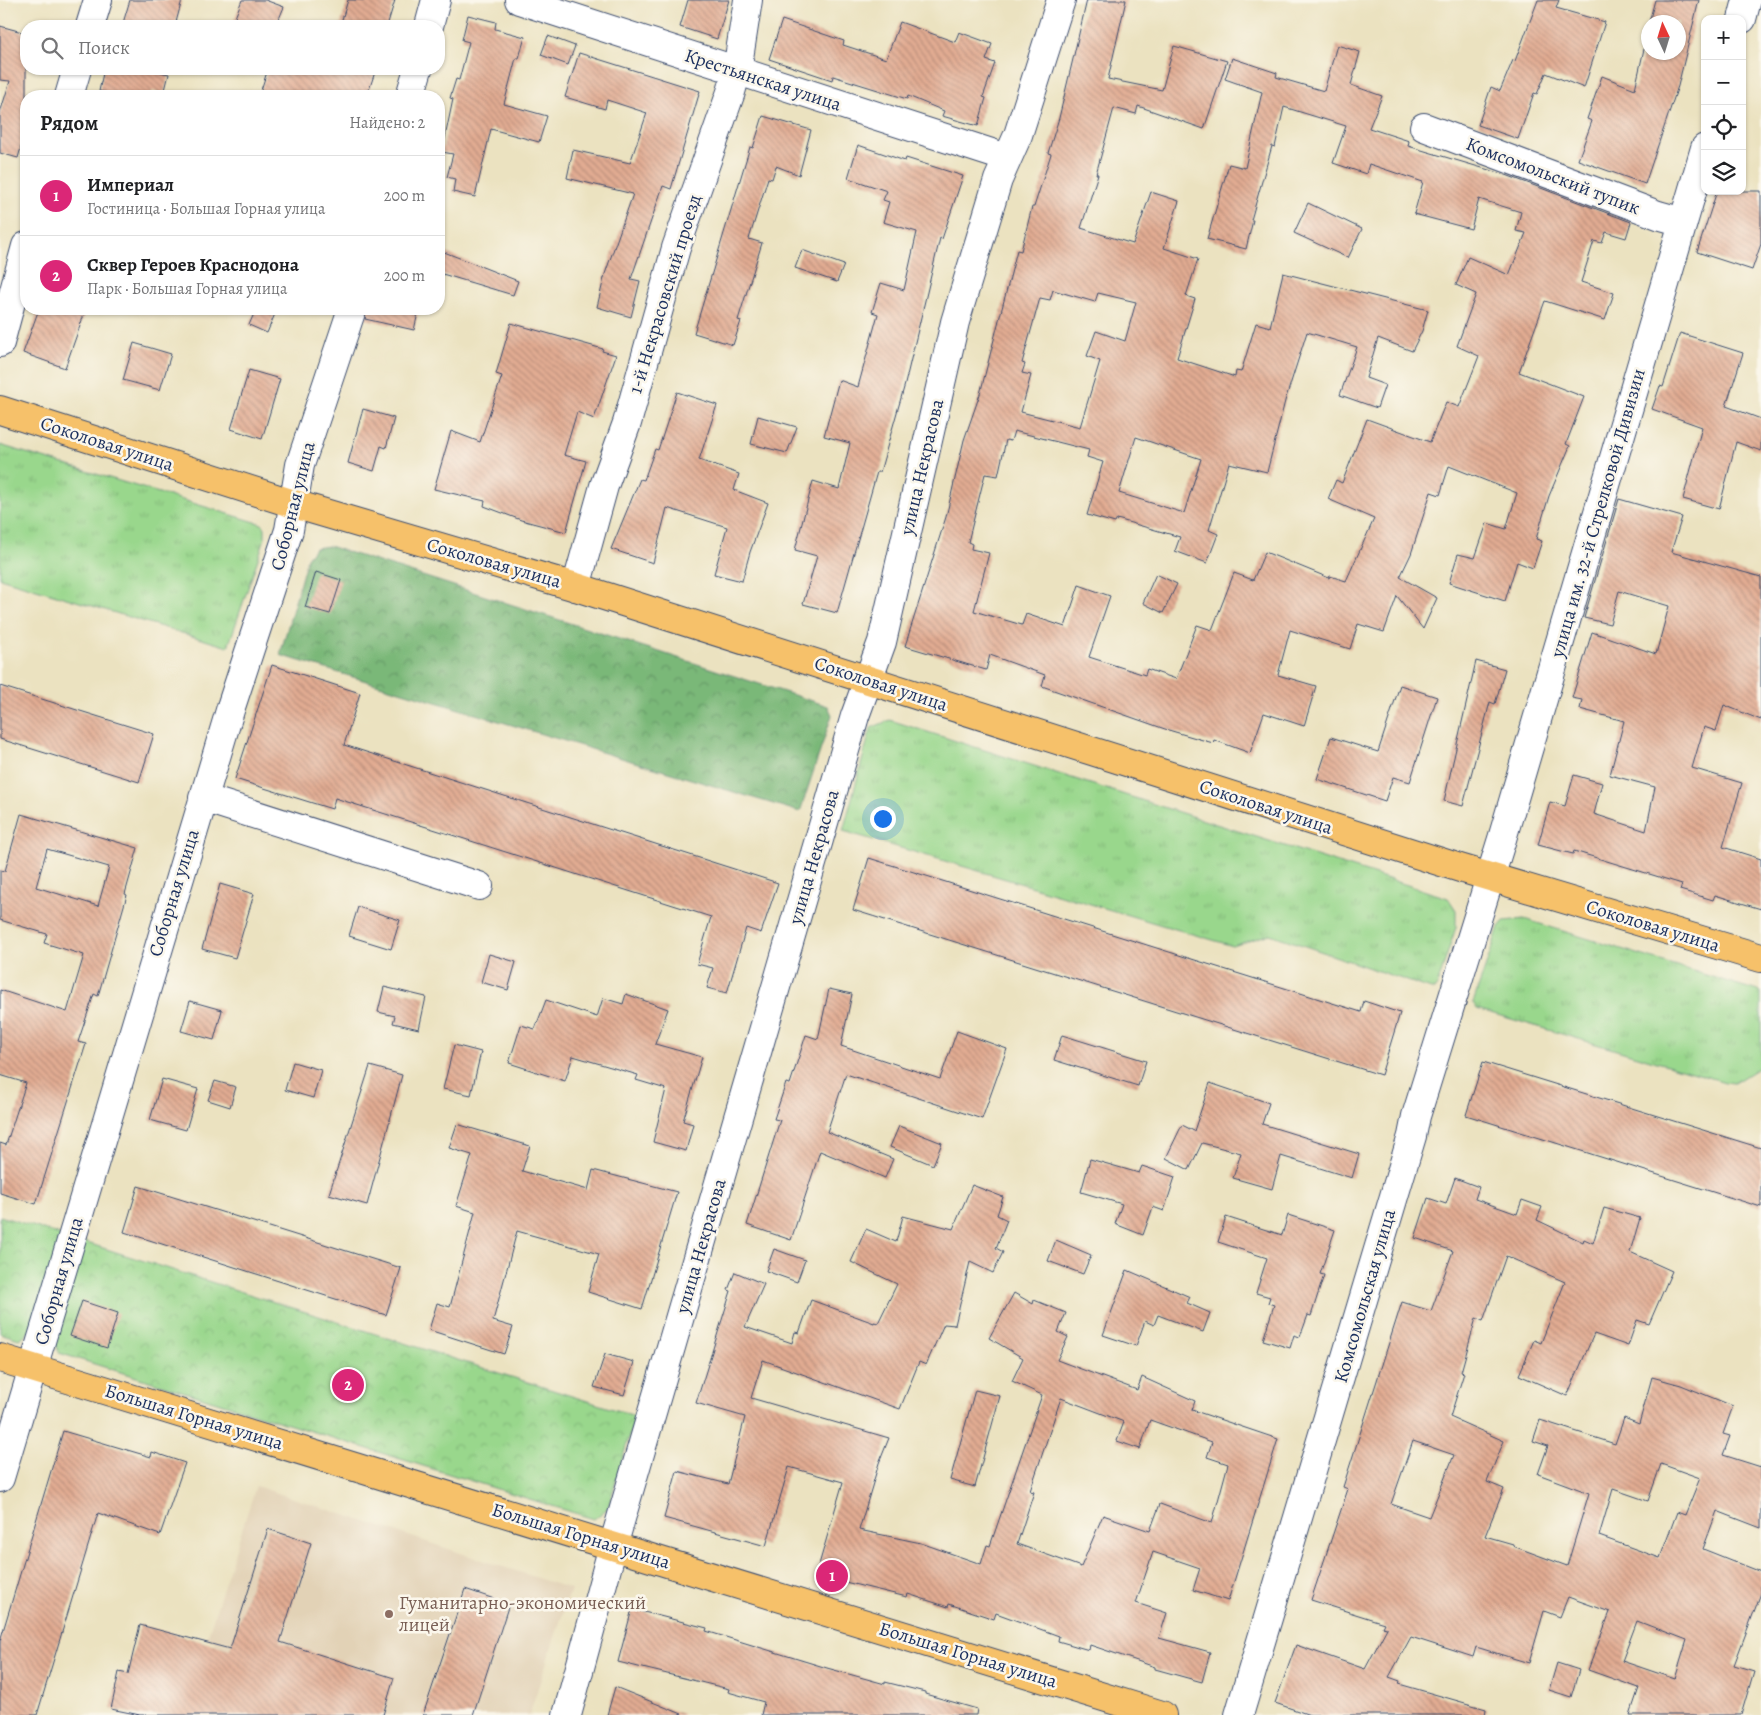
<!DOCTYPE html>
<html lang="ru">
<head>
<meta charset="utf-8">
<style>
	:root { --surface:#fff; --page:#f2f2f2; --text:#202124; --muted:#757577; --line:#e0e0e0; --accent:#db2777 }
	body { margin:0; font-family:Alegreya,serif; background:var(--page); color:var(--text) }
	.controls { position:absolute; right:15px; top:15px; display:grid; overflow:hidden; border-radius:10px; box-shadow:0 1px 4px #0004 }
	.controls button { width:45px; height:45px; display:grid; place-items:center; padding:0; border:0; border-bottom:1px solid var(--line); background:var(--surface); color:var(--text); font:25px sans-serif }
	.compass { position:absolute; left:1641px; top:15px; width:45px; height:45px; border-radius:50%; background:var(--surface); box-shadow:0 1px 4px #0004; rotate:356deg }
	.you { position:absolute; left:882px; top:818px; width:18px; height:18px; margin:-12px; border:4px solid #fff; border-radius:50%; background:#1a73e8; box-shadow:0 0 0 8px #1a73e833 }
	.badge { display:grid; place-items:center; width:32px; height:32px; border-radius:50%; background:var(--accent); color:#fff; font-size:16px; font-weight:700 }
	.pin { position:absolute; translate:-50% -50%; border:2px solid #fff; box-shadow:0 1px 5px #0006 }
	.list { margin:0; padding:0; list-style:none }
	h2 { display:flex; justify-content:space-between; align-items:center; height:65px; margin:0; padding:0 20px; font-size:21px }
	h2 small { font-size:16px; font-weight:400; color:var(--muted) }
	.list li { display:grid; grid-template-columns:32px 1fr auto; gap:15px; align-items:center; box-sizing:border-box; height:80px; padding:0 20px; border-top:1px solid var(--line) }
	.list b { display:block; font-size:19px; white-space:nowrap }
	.list p { margin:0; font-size:16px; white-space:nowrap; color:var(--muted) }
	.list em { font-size:16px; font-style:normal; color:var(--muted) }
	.icon { flex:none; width:28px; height:28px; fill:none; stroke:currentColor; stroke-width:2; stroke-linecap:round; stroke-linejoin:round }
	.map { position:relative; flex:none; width:1761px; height:1715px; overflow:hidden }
	.search { position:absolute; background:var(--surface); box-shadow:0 1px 4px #0004; left:20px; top:20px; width:425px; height:55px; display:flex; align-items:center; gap:12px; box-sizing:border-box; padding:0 18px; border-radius:20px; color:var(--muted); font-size:19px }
	.panel { position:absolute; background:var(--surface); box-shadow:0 1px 4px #0004; left:20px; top:90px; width:425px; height:225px; border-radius:20px }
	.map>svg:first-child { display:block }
</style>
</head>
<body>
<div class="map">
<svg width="1761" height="1715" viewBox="0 0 1761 1715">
	<defs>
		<pattern id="grass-tufts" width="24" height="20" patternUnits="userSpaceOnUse" patternTransform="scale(1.25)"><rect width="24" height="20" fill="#99d78c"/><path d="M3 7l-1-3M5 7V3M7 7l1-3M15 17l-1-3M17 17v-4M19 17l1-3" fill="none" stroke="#83b97b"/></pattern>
		<pattern id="forest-crowns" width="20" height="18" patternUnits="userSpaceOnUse" patternTransform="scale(1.25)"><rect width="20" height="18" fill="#7ab878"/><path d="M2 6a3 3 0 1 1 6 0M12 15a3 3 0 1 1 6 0" fill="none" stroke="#639666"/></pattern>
		<pattern id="park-crowns" width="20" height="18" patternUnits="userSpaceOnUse" patternTransform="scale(1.25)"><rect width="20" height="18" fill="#99d78c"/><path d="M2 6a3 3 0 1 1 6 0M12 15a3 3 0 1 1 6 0" fill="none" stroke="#83b97b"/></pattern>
		<pattern id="building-back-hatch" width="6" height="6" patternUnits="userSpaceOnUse" patternTransform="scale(1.25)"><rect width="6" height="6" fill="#e2ac92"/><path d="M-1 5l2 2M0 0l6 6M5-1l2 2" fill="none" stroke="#b68c7a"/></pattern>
	</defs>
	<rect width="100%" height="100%" fill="#fbf7ec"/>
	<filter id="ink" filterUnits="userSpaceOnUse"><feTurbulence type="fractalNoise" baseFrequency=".02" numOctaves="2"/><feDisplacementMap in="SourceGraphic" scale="10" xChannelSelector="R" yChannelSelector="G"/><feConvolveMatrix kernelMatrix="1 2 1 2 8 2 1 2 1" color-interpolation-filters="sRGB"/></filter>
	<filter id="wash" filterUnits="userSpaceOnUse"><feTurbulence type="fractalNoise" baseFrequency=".0096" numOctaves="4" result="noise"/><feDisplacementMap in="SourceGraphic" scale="20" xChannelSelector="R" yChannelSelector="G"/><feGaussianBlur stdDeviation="1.12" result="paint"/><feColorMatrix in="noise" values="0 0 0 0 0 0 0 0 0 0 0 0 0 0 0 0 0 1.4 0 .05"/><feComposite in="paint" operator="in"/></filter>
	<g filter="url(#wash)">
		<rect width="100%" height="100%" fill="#ebe2c0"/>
		<path fill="#e2d2b6" d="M256 1486 571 1589 529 1715H198L216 1643 207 1638Z"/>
		<g fill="url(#grass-tufts)" stroke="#5a8375">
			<path d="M0 445 262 524 265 528V538L228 647 0 578Z"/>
			<path d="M890 720 1448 898 1456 910V927L1437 986 1434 990 1270 934 1233 946 843 831 871 728Z"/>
			<path d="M1524 919 1761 992V1066L1734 1083 1725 1082 1477 1009 1473 1003 1499 927 1504 921Z"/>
		</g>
		<path fill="url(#forest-crowns)" stroke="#4a746b" d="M329 546 828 706 832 715 800 812 280 655 307 558 315 548Z"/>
		<g fill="url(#park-crowns)" stroke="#5a8375">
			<path d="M0 1216 61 1235 31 1331 19 1339 0 1333Z"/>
			<path d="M84 1242 635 1416 608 1508 594 1519 59 1353 54 1340Z"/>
		</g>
		<g id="blocks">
			<g fill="url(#building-back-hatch)" fill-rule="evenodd">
				<path d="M130 0H182L175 26H135L123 23Z"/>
				<path d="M242 0H265L284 7 276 26H251L234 20Z"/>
				<path d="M348 0H395L387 26H340Z"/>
				<path d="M688 0H729L717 39 680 27Z"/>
				<path d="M1087 0H1126L1108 79 1162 90 1174 46 1227 61 1204 129 1138 106 1136 114 1114 108 1096 174H1098L1081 228 1133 244 1151 192 1179 201 1164 248 1198 259 1186 296 1195 299 1177 358 1235 377 1236 371 1241 372 1256 323 1270 327 1283 273 1428 310 1422 331 1412 351 1378 338 1366 378 1385 385 1377 408 1340 395 1357 347 1307 332 1285 401 1267 472 1229 463 1209 530 1218 534 1207 563 1175 551 1180 537 1117 519 1115 523 1087 515 1103 462 1087 457 1089 450 1014 431 1011 441 1006 440 998 476 985 474 968 542 972 544 971 549 989 553 974 611 1022 625 1026 614 1065 627 1079 585 1110 596 1089 657 1145 675 1147 669 1176 679 1197 625 1212 630 1234 573 1253 580 1265 552 1329 578 1330 576 1346 581 1374 519 1328 499 1336 480 1342 483 1367 419 1430 442 1446 402 1459 407 1479 356 1457 346 1476 294 1456 285 1468 257 1509 275 1526 233 1516 231 1521 212 1479 199 1471 229 1414 214 1423 182 1369 164 1366 174 1333 163 1346 126 1284 107 1275 147 1272 146 1251 220H1253L1246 249 1207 239 1229 164 1245 168 1262 92 1225 79 1232 58 1277 73 1276 77 1324 91 1337 45 1360 52 1351 85 1382 96 1369 128 1409 141 1408 146 1506 175 1631 222 1626 238 1606 232 1602 243 1594 241 1581 282 1614 293 1605 320 1545 301 1519 372 1584 397 1566 444 1570 446 1549 496 1536 539 1542 541 1533 568 1517 562 1505 601 1449 583 1458 554 1475 558 1487 523 1506 529 1517 493 1449 466 1440 495 1431 492 1411 554 1400 577 1437 598 1423 629 1397 596 1384 632 1358 624 1350 649 1290 630 1278 675 1316 686 1304 726 1264 713 1250 753 1214 740 1213 743 1165 729 1042 686 1045 675 990 655 986 670 905 646 946 517 964 440 980 394 1017 250 1021 251 1032 207H1034L1051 154 1048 153 1059 118ZM1053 290 1095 302 1098 293 1136 302 1125 341 1096 331 1087 356 1100 361 1080 427 1021 412 1031 375 1022 373 1025 364 1022 363 1040 298 1050 300ZM1136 437 1201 459 1184 513 1119 493Z"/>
				<path d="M1538 0H1559L1556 8 1605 22 1584 88 1546 73 1537 94 1534 93 1518 139 1478 125 1491 87 1500 91 1513 60 1515 61Z"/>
				<path d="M1655 0H1699L1678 86 1645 184 1578 160 1592 121 1587 119 1602 76 1635 89 1648 31V52H1678V22H1649Z"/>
				<path d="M468 15 496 22 495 29 525 37 519 58H516L504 104 547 116 539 142 491 129 475 197 453 192 455 179 447 177 453 154 442 152 453 99 450 98 456 79 459 80 469 42 462 40Z"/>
				<path d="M782 20 844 41 843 45 886 59 900 22 955 42 959 32 992 44 986 60 995 63 983 97 986 98 978 126 942 116 944 111 908 96 907 99 833 76 832 80 769 59Z"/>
				<path d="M0 26 26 33V130L18 158 0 153V113L10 81 0 80Z"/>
				<path d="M548 36 575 46 568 65 541 55Z"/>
				<path d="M579 53 700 91 671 189 663 186 631 279 640 281 631 317 597 307 605 274 633 194 567 178 573 150 630 163 647 113 607 100 605 109 565 97Z"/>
				<path d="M104 69H148L169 74 164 94 152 91 151 96H121L99 91Z"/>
				<path d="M268 69H376L367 96H259Z"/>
				<path d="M763 116 811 130 799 175 776 166 772 179 768 178 749 239 762 243 738 320 741 321 733 345 694 333 743 170 750 147 753 148Z"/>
				<path d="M858 145 905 161 906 158 963 176 942 239 940 238 905 384 880 472H877L837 613 803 604 817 556 795 550 813 481 839 489 850 443 824 436 839 380 858 387 878 314 872 312 881 283 904 290 917 232 883 222 889 202 883 200 887 191 848 178Z"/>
				<path d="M1717 191H1761V244L1752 270 1697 252Z"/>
				<path d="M1308 203 1362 229 1348 258 1294 233Z"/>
				<path d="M439 250 518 281 513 295 439 273Z"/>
				<path d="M802 250 844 265 837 282 795 268Z"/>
				<path d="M39 309H86L65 368 23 353Z"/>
				<path d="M256 309H277L267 333 249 325Z"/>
				<path d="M367 309H419L414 330 365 319Z"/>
				<path d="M511 323 603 349 602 351 616 355 594 419 577 412 564 455 586 461 566 532 521 520 484 506 485 501 434 489 451 431 480 442 502 376 496 374Z"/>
				<path d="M1680 333 1743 353 1726 406 1761 419V451L1736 442 1719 509 1683 499 1702 427 1652 409 1660 386 1663 387Z"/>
				<path d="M134 343 171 354 160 390 123 380Z"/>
				<path d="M249 370 280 379 262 439 231 429Z"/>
				<path d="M677 392 717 405 699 460 739 474 734 490 768 503 750 552 742 581 714 574 727 527 667 508 653 563 611 549 640 479 644 480 655 449 658 450Z"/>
				<path d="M363 409 394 418 386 448 381 446 374 471 348 463Z"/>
				<path d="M758 416 797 427 787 453 751 444Z"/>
				<path d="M1619 499 1682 517 1671 552 1761 577V720L1724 705 1716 731 1704 727 1692 768 1742 783 1723 847 1761 859V909L1715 895 1713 900 1680 890 1682 884 1574 851 1573 854 1538 845 1550 802 1565 806 1574 775 1602 783 1594 814 1646 831 1655 787 1610 775 1624 721 1580 709 1582 700 1572 698 1592 632 1656 654 1669 606 1619 591 1610 624 1584 618Z"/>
				<path d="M316 572 341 580 330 614 305 607Z"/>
				<path d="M1156 574 1177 584 1163 613 1143 603Z"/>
				<path d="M1476 661 1505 669 1495 704 1490 702 1463 806 1444 801Z"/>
				<path d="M272 665 360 693 344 745 778 883 761 933 746 928 727 993 707 988 713 968 697 964 711 917 335 798 332 809 235 779Z"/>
				<path d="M1400 685 1437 697 1410 782 1393 777 1385 801 1317 779 1331 737 1378 752Z"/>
				<path d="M0 686 154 734 139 782 0 739Z"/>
				<path d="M21 814 138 848 125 894 127 895 98 996 94 994 78 1042 86 1044 36 1204 0 1193V1143L6 1145 26 1083 0 1075V990L67 1012 84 955 44 943 47 934 0 920V870L5 871ZM47 849 109 867 98 906 36 887Z"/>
				<path d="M869 858 1361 1012 1364 1001 1400 1013 1381 1075 853 910Z"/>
				<path d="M220 884 254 894 235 958 202 949Z"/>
				<path d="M358 907 400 920 391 949 349 936Z"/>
				<path d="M489 954 516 962 508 990 481 982Z"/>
				<path d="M384 987 426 997 419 1029 393 1023 395 1016 378 1012Z"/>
				<path d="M829 989 852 994 841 1046 940 1079 957 1031 1007 1049 982 1119 846 1074 827 1132 893 1159 885 1178 820 1151 791 1240 747 1225 780 1120 774 1119 786 1083 790 1084 806 1035 818 1039Z"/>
				<path d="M626 994 668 1009 655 1044 702 1057 683 1121 693 1124 686 1151 653 1142 666 1089 636 1080 638 1075 573 1056 565 1081 509 1063 521 1025 535 1029 546 1000 597 1017 603 998 623 1004Z"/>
				<path d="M190 1001 222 1010 214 1040 181 1031Z"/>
				<path d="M1062 1035 1146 1061 1138 1086 1054 1060Z"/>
				<path d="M454 1045 481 1052 471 1095 443 1089Z"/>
				<path d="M293 1062 321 1070 313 1098 285 1090Z"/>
				<path d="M1483 1062 1761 1148V1207L1466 1115Z"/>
				<path d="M370 1066 402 1075 367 1205 329 1194Z"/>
				<path d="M162 1079 198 1089 186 1130 150 1120Z"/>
				<path d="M215 1081 236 1087 230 1107 208 1100Z"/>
				<path d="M1210 1083 1269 1103 1262 1124 1359 1154 1352 1178 1281 1156 1272 1189 1233 1178 1241 1153 1202 1143 1189 1170 1166 1158 1182 1125 1194 1131Z"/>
				<path d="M457 1124 530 1146 522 1171 588 1190 593 1170 677 1192 642 1309 588 1292 599 1254 517 1231 493 1321 513 1327 504 1354 429 1330 437 1303 450 1307 475 1212 456 1206 472 1155 449 1148Z"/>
				<path d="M899 1126 942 1143 933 1165 890 1147Z"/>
				<path d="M1090 1159 1139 1173 1142 1166 1175 1177 1164 1211 1153 1207 1143 1235 1115 1224 1122 1204 1081 1192Z"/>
				<path d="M1455 1178 1479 1187 1475 1199 1517 1214 1522 1200 1542 1207 1537 1220 1583 1242 1584 1239 1593 1243 1604 1208 1640 1218 1630 1252 1672 1271 1649 1324 1637 1320 1628 1346 1594 1334 1567 1396 1519 1375 1534 1340 1541 1343 1565 1282 1506 1256 1483 1321 1476 1318 1461 1372 1464 1373 1450 1417 1504 1441 1487 1482 1504 1489 1485 1536 1513 1544V1546L1567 1566 1589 1493 1538 1474 1548 1446 1533 1441 1540 1420 1615 1444 1624 1418 1639 1424 1652 1377 1681 1385 1733 1406 1723 1434 1730 1436 1723 1455 1761 1467V1528L1717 1511 1703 1549 1761 1572V1593L1734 1665 1754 1671 1741 1715H1630L1639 1688 1588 1670 1610 1612 1568 1597 1560 1617 1544 1611 1529 1663 1476 1647 1473 1657 1411 1637 1389 1677 1400 1681 1399 1684 1486 1709 1485 1715H1310L1275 1703 1296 1645 1365 1669 1387 1628 1382 1627 1384 1623 1311 1600 1348 1489 1343 1487 1402 1302 1431 1311 1453 1251 1415 1238 1428 1198 1446 1204ZM1413 1441 1454 1455 1429 1517 1391 1504ZM1661 1464 1700 1478 1685 1515 1677 1512 1660 1558 1599 1536 1613 1489 1648 1501ZM1637 1621 1687 1640 1675 1679 1622 1661Z"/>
				<path d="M972 1185 1003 1197 997 1215 1007 1220 996 1248 1003 1252 993 1273 970 1262 955 1325 944 1324 926 1365 919 1362 900 1409 763 1360 751 1398 889 1438 879 1463 859 1530 921 1543 981 1564 987 1545 990 1546 1042 1395 1012 1381 1023 1358 989 1338 1014 1293 1033 1304 1034 1300 1066 1313 1058 1332 1068 1337 1057 1360 1137 1390 1142 1377 1195 1401 1192 1410 1278 1439 1228 1601 1193 1590 1200 1568 1153 1552 1136 1603 1167 1613 1159 1638 1210 1652 1202 1682 1155 1669V1667L1090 1645 1089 1650 1058 1641 1059 1636 996 1613 994 1619 949 1604 948 1607 908 1594 907 1597 816 1575 843 1482 789 1467 766 1546 664 1518 677 1471 728 1484 745 1417 696 1403 731 1291 728 1290 735 1272 764 1284 745 1327 792 1343 795 1332 799 1333 811 1300 874 1323V1322L878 1323 897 1284 851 1262 866 1229 896 1242 903 1216 953 1229ZM1061 1398 1124 1422 1117 1441 1140 1449 1150 1420 1212 1442 1207 1457 1228 1464 1212 1523 1160 1504 1150 1531 1103 1515 1081 1567 1017 1544 1034 1492 1030 1491Z"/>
				<path d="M138 1186 401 1268 386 1315 124 1232Z"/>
				<path d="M1288 1215 1335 1230 1320 1274 1324 1275 1311 1316 1308 1315 1300 1337 1294 1335 1290 1348 1263 1340 1274 1305 1268 1303 1270 1297 1256 1293 1267 1258 1218 1242 1226 1217 1282 1235Z"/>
				<path d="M1056 1240 1091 1255 1083 1274 1048 1261Z"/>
				<path d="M774 1249 805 1260 797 1282 766 1271Z"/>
				<path d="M1127 1270 1190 1297 1187 1303 1210 1313 1203 1332 1158 1315 1154 1325 1145 1321 1136 1346 1103 1335Z"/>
				<path d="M82 1301 118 1313 107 1348 70 1336Z"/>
				<path d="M605 1354 634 1362 624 1395 594 1387Z"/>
				<path d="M975 1390 1000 1396 975 1487 950 1480Z"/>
				<path d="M63 1431 151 1457 152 1452 185 1463 160 1535 98 1513 37 1715H0V1641Z"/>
				<path d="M268 1529 311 1543 280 1642 394 1678 383 1715H140L111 1709 119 1672 128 1674 140 1625 230 1649Z"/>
				<path d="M465 1589 509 1604 473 1715H423Z"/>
				<path d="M632 1609 707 1628 706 1631 827 1668 885 1684V1682L925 1692V1694L977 1709 976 1715H761L764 1702 728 1692 729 1689 618 1662Z"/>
				<path d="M1557 1663 1579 1670 1571 1697 1549 1690Z"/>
				<path d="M615 1687 682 1714V1715H607Z"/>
			</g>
		</g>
	</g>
	<g filter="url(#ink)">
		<use href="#blocks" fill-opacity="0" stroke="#3a4a6d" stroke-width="1"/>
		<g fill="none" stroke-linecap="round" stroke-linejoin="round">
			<g stroke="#3a4a6d" stroke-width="30">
				<g id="minor">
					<path d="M519 0 1007 158"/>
					<path d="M1742 19 1747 0"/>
					<path d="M90 26 98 0"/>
					<path d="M429 26 436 0"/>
					<path d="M69 96 77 69"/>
					<path d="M410 96 418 69"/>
					<path d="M1424 127 1658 215 1683 222"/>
					<path d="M0 343 26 246"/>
					<path d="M576 587 604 486 627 423 676 248 731 92 737 71 748 0"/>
					<path d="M203 798 479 886"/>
					<path d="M0 1478 231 707 289 530 300 465 352 309"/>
					<path d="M567 1715 613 1546 855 716 882 642 955 322 998 180 1018 135 1061 0"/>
					<path d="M1239 1715 1412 1136 1416 1116 1502 839 1705 148"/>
				</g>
			</g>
			<g stroke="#3a4a6d" stroke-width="30">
				<g id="primary">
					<path d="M0 410 294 504 576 587 1460 868 1761 958"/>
					<path d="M0 1358 1162 1715"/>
				</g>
			</g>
			<use href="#minor" stroke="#fff" stroke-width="28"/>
			<use href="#primary" stroke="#f6c16b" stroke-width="28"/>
		</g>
	</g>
	<circle fill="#8d6e63" stroke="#fbf7ec" stroke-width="2" cx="389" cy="1614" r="5"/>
	<g text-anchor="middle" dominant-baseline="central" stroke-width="5" stroke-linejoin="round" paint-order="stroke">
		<g font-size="19" fill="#1b2f5e" stroke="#fbf7ec">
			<text transform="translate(763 80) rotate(18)">Крестьянская улица</text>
			<text transform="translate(1553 176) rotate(21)">Комсомольский тупик</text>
			<text transform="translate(665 294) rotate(-73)">1-й Некрасовский проезд</text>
			<text transform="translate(107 444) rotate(18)">Соколовая улица</text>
			<text transform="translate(922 467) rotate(-77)">улица Некрасова</text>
			<text transform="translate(293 506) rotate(-76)">Соборная улица</text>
			<text transform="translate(1598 513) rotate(-74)">улица им. 32-й Стрелковой Дивизии</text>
			<text transform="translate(494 563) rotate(16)">Соколовая улица</text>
			<text transform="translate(881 684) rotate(18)">Соколовая улица</text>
			<text transform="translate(1266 807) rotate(18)">Соколовая улица</text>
			<text transform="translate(814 857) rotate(-74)">улица Некрасова</text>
			<text transform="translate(174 893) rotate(-73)">Соборная улица</text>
			<text transform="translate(1653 926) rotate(17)">Соколовая улица</text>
			<text transform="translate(701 1246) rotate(-74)">улица Некрасова</text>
			<text transform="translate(59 1281) rotate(-74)">Соборная улица</text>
			<text transform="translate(1365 1296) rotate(-74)">Комсомольская улица</text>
			<text transform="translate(194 1417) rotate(17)">Большая Горная улица</text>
			<text transform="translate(581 1536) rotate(17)">Большая Горная улица</text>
			<text transform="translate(968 1655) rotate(17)">Большая Горная улица</text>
		</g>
		<g font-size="19" fill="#785e54" stroke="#fbf7ec" text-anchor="start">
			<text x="399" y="1603">Гуманитарно-экономический<tspan x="399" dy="22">лицей</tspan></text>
		</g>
	</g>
</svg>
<div class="controls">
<button>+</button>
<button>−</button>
<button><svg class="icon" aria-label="locate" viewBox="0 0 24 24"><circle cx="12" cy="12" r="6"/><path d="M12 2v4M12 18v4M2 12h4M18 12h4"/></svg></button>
<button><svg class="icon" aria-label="layers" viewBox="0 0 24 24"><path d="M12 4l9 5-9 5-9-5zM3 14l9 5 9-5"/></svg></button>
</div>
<svg class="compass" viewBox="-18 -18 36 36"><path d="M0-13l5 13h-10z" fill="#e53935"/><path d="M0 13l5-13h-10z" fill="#757577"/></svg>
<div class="you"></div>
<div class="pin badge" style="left:832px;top:1576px">1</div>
<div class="pin badge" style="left:348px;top:1385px">2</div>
<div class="search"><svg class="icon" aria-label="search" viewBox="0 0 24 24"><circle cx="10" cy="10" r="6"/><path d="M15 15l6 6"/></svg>Поиск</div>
<section class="panel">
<h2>Рядом<small>Найдено: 2</small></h2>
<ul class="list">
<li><span class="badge">1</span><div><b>Империал</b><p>Гостиница · Большая Горная улица</p></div><em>200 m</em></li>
<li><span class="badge">2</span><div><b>Сквер Героев Краснодона</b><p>Парк · Большая Горная улица</p></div><em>200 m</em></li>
</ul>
</section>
</div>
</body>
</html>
